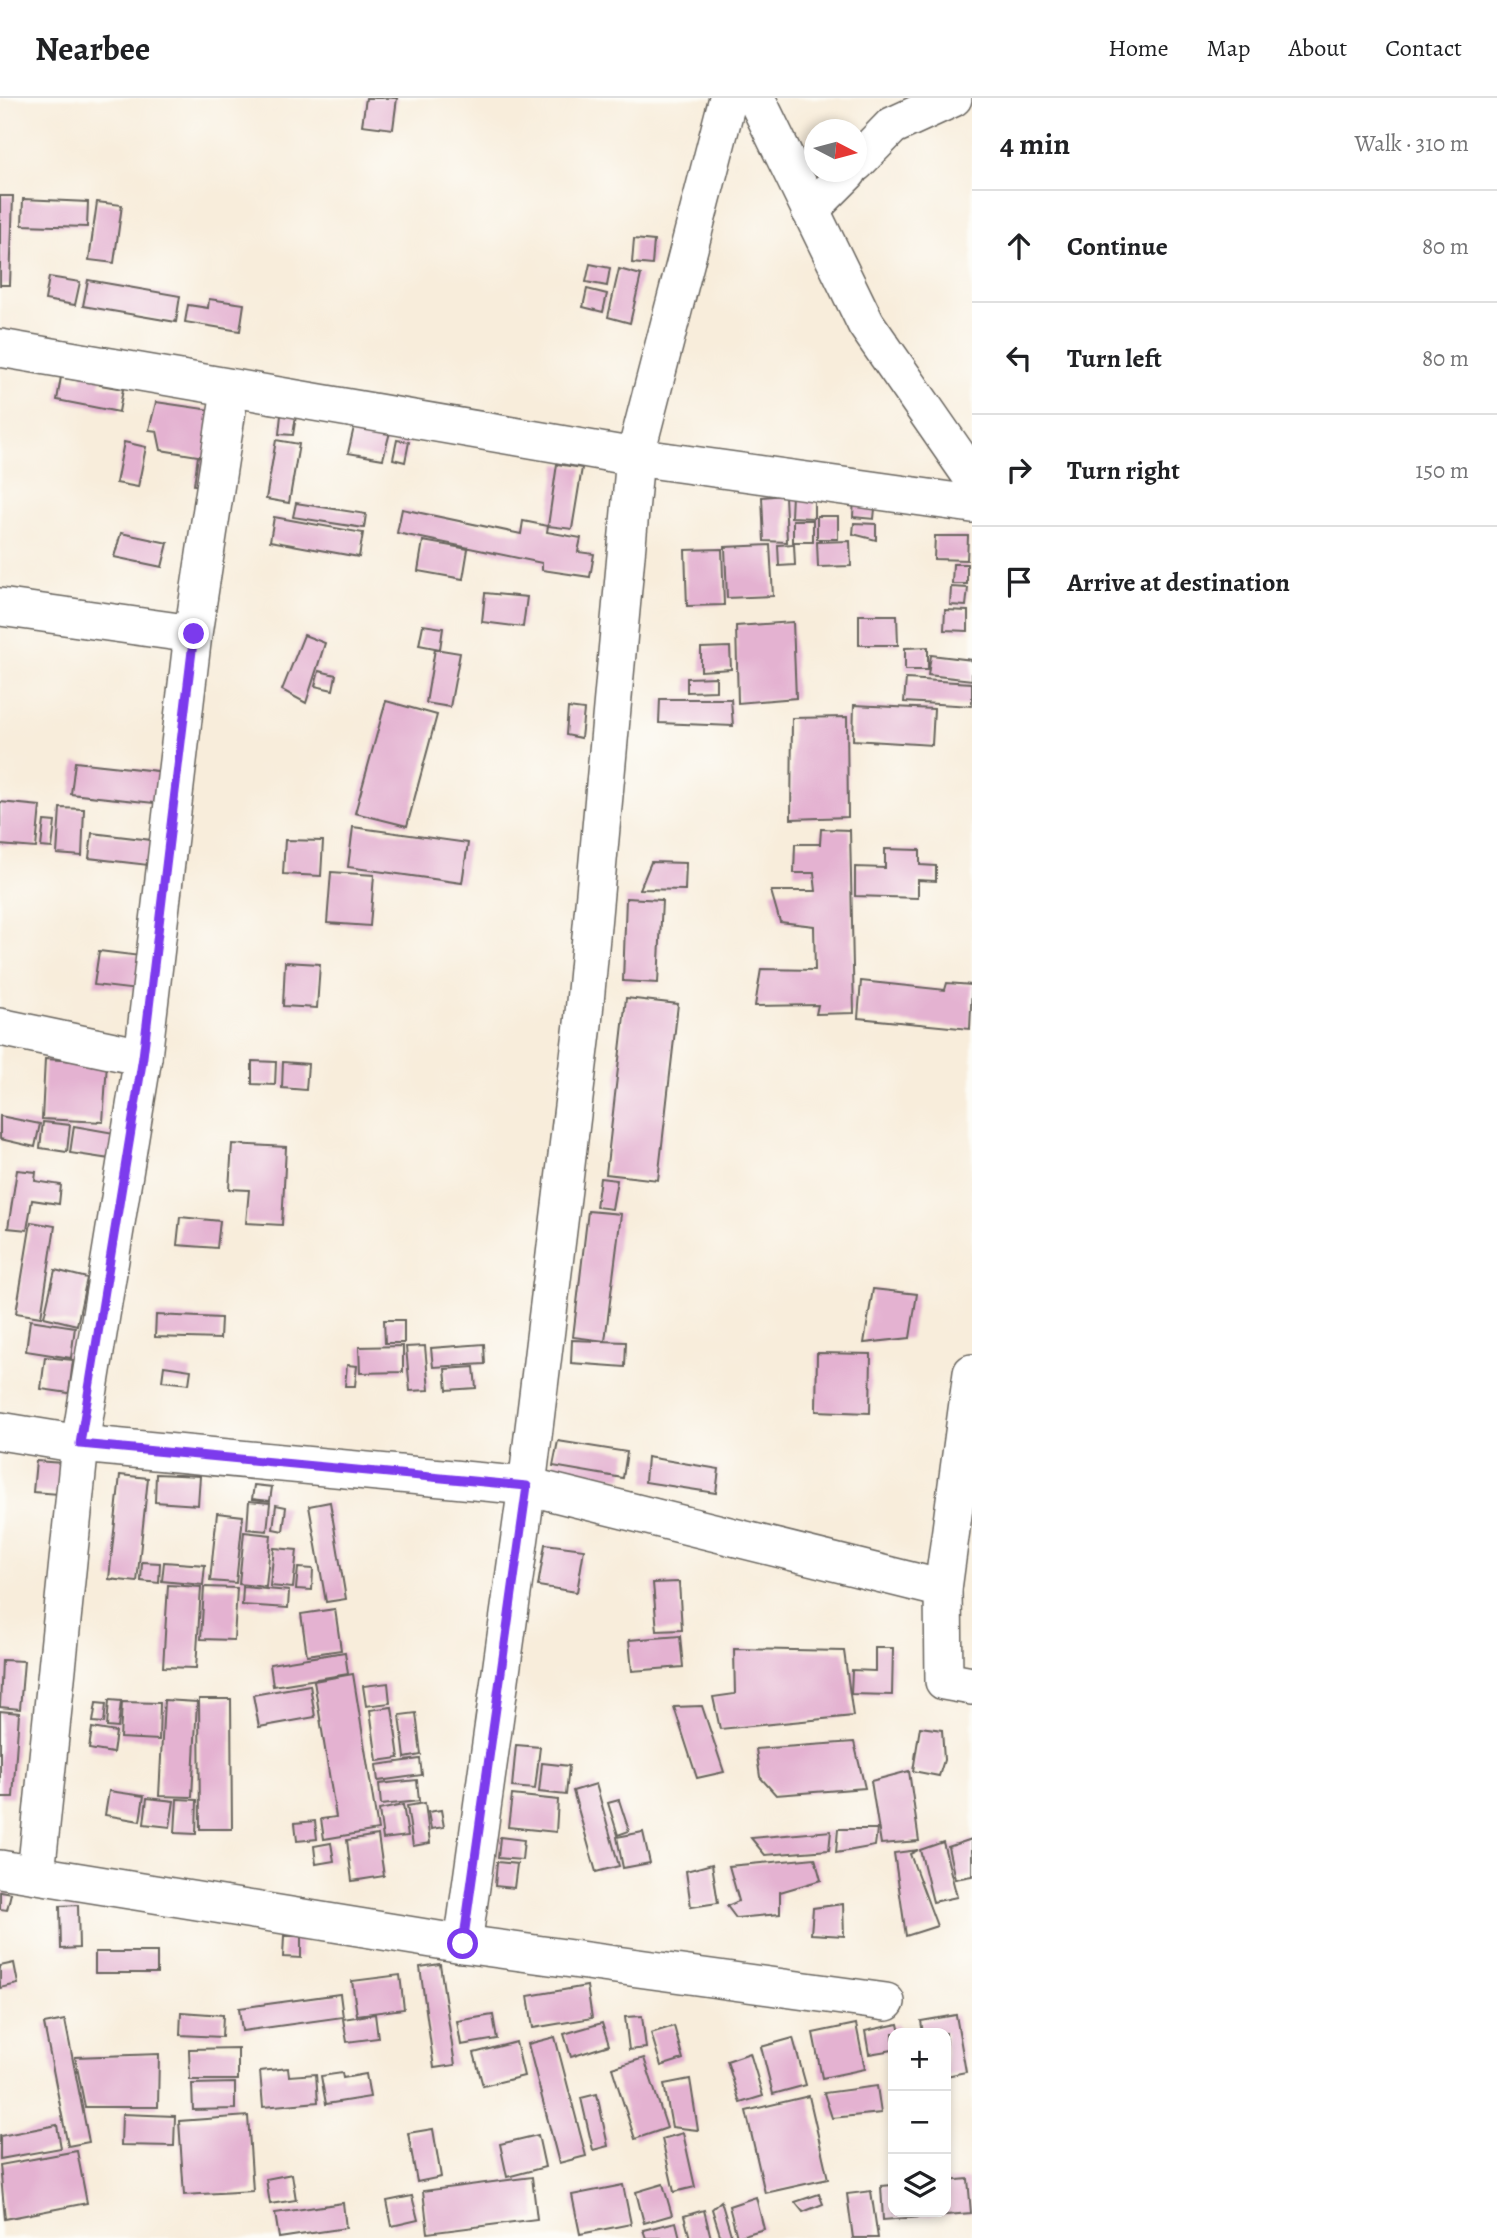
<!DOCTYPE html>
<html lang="en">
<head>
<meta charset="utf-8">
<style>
	:root { --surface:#fff; --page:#f2f2f2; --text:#202124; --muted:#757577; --line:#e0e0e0 }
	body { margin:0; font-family:Alegreya,serif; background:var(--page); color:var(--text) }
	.controls { position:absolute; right:21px; bottom:21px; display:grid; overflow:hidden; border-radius:14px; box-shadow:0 4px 10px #0003 }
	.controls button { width:63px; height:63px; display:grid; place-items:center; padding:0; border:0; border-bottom:2px solid var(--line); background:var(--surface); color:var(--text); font:35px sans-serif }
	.compass { position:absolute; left:804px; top:21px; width:63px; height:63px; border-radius:50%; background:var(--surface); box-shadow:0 4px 10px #0003; rotate:96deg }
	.stop { position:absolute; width:21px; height:21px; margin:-16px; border:5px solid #7c3aed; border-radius:50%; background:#fff }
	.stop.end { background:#7c3aed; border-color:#fff; box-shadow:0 2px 7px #0008 }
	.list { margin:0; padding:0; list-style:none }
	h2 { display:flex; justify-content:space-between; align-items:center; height:91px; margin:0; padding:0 28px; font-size:30px }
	h2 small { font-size:23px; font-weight:400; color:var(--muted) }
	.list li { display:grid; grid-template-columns:46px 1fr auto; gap:21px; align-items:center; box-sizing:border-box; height:112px; padding:0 28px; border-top:2px solid var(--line) }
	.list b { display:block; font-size:26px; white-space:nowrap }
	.list em { font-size:23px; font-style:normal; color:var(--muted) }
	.icon { flex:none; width:38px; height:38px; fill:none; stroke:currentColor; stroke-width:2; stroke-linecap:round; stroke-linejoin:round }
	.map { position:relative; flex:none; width:972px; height:2140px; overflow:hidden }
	header { display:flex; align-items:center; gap:42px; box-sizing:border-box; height:98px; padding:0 35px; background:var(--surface); border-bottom:2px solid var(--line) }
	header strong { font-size:33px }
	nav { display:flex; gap:38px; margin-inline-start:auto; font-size:24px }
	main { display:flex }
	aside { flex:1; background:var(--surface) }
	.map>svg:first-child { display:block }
</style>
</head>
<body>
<header>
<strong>Nearbee</strong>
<nav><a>Home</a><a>Map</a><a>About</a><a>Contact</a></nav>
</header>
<main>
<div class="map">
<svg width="972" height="2140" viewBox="0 0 972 2140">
	<rect width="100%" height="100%" fill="#fdfcf7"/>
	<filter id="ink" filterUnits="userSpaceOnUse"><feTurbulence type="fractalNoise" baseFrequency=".0143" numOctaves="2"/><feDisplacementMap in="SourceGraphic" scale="14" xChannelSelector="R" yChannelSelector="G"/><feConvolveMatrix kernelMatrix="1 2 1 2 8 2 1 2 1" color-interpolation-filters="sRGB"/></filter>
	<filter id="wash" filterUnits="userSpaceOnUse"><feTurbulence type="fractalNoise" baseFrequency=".00686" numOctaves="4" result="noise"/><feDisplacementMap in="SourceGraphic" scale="28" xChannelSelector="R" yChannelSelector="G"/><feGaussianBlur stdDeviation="1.57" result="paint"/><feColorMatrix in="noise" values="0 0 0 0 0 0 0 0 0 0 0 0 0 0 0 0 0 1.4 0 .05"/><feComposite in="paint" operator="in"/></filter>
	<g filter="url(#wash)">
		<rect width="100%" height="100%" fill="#f8eddb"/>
		<g id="blocks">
			<g fill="#e4b2d1">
				<path d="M366 0H397L393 31 362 27Z"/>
				<path d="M0 98H13L10 187H0Z"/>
				<path d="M23 101 88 104 87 129 22 127Z"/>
				<path d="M97 104 122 107 114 165 89 162Z"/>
				<path d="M634 141 654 143 652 167 632 165Z"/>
				<path d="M590 166 610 170 607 188 586 184Z"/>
				<path d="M619 171 641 177 630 225 608 219Z"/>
				<path d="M49 179 80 184 75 207 45 202Z"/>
				<path d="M88 182 180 198 176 224 83 208Z"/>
				<path d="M587 191 607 196 603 214 583 209Z"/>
				<path d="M209 201 244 206 240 233 185 224 188 207 208 210Z"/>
				<path d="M83 272 102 275 100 287 123 291 119 314 57 302 61 279 82 283Z"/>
				<path d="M156 304 218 313 211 358H198L217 361 212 390 194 387 198 358 161 352 157 333 149 332Z"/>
				<path d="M281 317 296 318 293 337 279 336Z"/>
				<path d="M354 329 390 334 383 361 348 355Z"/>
				<path d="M276 342 299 346 289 405 266 401Z"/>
				<path d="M397 342 409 344 405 364 393 361Z"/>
				<path d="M124 344 146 349 138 389 116 385Z"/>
				<path d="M557 366 582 370 572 431 548 428Z"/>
				<path d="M792 396H814V420L791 419Z"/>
				<path d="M785 397 787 444 764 443 762 399Z"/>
				<path d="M854 398 876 400 874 421 853 419Z"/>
				<path d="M296 405 366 416 364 430 293 419Z"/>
				<path d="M402 411 521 436 523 423 548 428 547 434 581 440 578 454 594 456 590 479 542 472V465L397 435Z"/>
				<rect x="817" y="418" width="21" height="23"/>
				<path d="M274 419 363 435 359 459 270 443Z"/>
				<rect x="793" y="422" width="20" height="22"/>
				<path d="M854 425 876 426V442L853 436Z"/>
				<path d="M121 435 168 445 162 469 114 459Z"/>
				<path d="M935 438H968L967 462 934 461Z"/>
				<path d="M423 443 468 451 463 481 418 473Z"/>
				<path d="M850 443 851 468 818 469 817 444Z"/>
				<path d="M794 446 795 467 779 468 778 447Z"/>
				<path d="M770 447 773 498 727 500 725 449Z"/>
				<path d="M722 451 724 507 687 508 685 452Z"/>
				<path d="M953 466H967V486H952Z"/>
				<path d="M951 489 968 490 966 508 950 507Z"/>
				<path d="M485 495 527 499 523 529 482 524Z"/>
				<path d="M945 512 968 513V533L944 532Z"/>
				<path d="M859 517H897L898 547H859Z"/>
				<path d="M793 524 796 600 738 605 736 528Z"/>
				<path d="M423 527 443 530 440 551 419 547Z"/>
				<path d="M304 537 325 545 306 605 282 592Z"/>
				<path d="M730 549 731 571 701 573V550Z"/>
				<path d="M928 549V572H905V550Z"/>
				<path d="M435 551 460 555 450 609 426 605Z"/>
				<path d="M931 557 972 562V582L928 577Z"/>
				<path d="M319 573 336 577 333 592 315 588Z"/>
				<path d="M716 579V593L687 594V580Z"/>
				<path d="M906 581 972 585V608L904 604Z"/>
				<path d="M660 601H731L733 628 659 625Z"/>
				<path d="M386 603 437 617 407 728 355 715Z"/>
				<path d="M854 607 934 611 932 647 853 642Z"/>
				<path d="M568 610 584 612 581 640 566 637Z"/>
				<path d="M847 619 848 719 791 721 792 620Z"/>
				<path d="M75 664 166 674 163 706 71 696Z"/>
				<path d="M0 704 40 708 36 750 0 747Z"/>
				<path d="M60 710 84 711 82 758 57 756Z"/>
				<path d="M44 723 55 724 52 750 41 749Z"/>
				<path d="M353 729 468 745 462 785 348 769Z"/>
				<path d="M821 731 850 732 854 915 816 916 818 907 755 908 761 871 815 872 814 828 780 824 771 793H816L814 775H794L795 746H820Z"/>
				<path d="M92 735 151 742 148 767 89 760Z"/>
				<path d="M285 742 323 743 321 778 283 776Z"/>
				<path d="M885 751 920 752V767L936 768V783L918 782V800L855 798V769L885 770Z"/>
				<path d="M651 764 686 765 685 792 640 791Z"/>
				<path d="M331 774 374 777 370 828 327 825Z"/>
				<path d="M626 800 662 802 658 885 623 883Z"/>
				<path d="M99 853 141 858 137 892 94 887Z"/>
				<path d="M285 864 320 866 317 910 283 908Z"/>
				<path d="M861 883 945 892 947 885 972 887 970 931 858 920Z"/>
				<path d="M626 900 678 906 658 1082 606 1076Z"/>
				<path d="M45 961 107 965 103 1024 42 1021Z"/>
				<path d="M252 963 276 964 275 987 252 986Z"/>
				<path d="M283 964 308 966 306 992 282 990Z"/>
				<path d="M0 1018 40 1026 35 1049 0 1041Z"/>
				<path d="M43 1024 70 1027 67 1054 40 1050Z"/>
				<path d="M74 1028 114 1035 110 1061 70 1055Z"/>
				<path d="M232 1046 286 1049 282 1127 246 1125 249 1092 229 1091Z"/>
				<path d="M17 1072 36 1074 35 1083 61 1087 59 1106 32 1102 27 1132 8 1130Z"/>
				<path d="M600 1080 617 1082 612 1111 596 1109Z"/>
				<path d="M588 1113 621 1116 605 1243 573 1239Z"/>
				<path d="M180 1119 220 1123 217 1150 177 1147Z"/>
				<path d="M31 1124 55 1128 41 1219 16 1215Z"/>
				<path d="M55 1172 87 1180 77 1227 44 1219Z"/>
				<path d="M873 1191 917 1196 910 1240 864 1245Z"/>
				<path d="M156 1217 221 1220 220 1241 155 1239Z"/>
				<path d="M30 1222 75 1229 71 1260 26 1253Z"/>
				<path d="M384 1222H404V1245H385Z"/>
				<path d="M572 1242 626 1244 625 1269 571 1265Z"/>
				<path d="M484 1246 485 1266 433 1269 431 1250Z"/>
				<path d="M403 1248V1274L360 1275 359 1249Z"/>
				<path d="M425 1248 429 1292 410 1293 406 1249Z"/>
				<path d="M817 1255 871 1256 870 1315 816 1313Z"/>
				<path d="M45 1259 73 1262 69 1295 41 1291Z"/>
				<path d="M347 1267 357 1268 355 1288H345Z"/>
				<path d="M164 1268 191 1272 189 1286 162 1283Z"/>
				<path d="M474 1269 476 1290 447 1292 445 1271Z"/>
				<path d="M558 1343 627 1354 623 1380 553 1368Z"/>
				<path d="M647 1359 719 1371 716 1395 645 1384Z"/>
				<path d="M36 1363 62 1365 59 1396 33 1394Z"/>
				<path d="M156 1376 200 1378 198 1407 155 1404Z"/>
				<path d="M120 1377 148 1380 137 1484 109 1481Z"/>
				<path d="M254 1387 272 1389 270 1403 252 1401Z"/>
				<path d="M249 1403 270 1405 267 1433 247 1431Z"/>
				<path d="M330 1404 346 1501 326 1504 309 1408Z"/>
				<path d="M276 1407 286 1409 283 1433 273 1431Z"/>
				<path d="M217 1415 243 1418 236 1485 210 1483Z"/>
				<path d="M244 1434 271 1437 266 1489 239 1486Z"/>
				<path d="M545 1446 584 1451 577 1494 538 1488Z"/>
				<path d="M274 1450 297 1452 293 1490 270 1488Z"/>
				<path d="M142 1464 160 1465 159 1485 141 1483Z"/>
				<path d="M164 1464 205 1467 203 1487 162 1483Z"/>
				<path d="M298 1470 313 1471 312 1492 296 1491Z"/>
				<path d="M679 1484 682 1532 657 1533 653 1485Z"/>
				<path d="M168 1487 201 1489 196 1570 163 1569Z"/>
				<path d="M204 1489 237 1490 234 1542 201 1541Z"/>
				<path d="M243 1489 289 1493 288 1510 242 1507Z"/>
				<path d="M335 1511 341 1552 307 1557 301 1516Z"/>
				<path d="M680 1538 683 1569 632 1573 629 1542Z"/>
				<path d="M875 1550H893L892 1597 851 1596 852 1572 875 1573Z"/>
				<path d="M734 1551 844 1553 853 1618 720 1631 713 1599 735 1596Z"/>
				<path d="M345 1554 348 1576 273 1588 270 1566Z"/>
				<path d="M2 1562 24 1563 20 1611 0 1609Z"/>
				<path d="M353 1576 378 1732 324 1741 321 1721 336 1719 314 1583Z"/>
				<path d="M388 1585 390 1605 366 1608 363 1588Z"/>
				<path d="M310 1587 315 1619 259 1629 253 1597Z"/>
				<path d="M199 1601H231L232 1731H200Z"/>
				<path d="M109 1602 121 1603 118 1630 107 1629Z"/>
				<path d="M164 1602 197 1604 192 1699 159 1698Z"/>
				<path d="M122 1604 160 1605 159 1642 120 1640Z"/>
				<path d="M96 1605 106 1606 104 1625 93 1624Z"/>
				<path d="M702 1608 724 1674 697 1680 674 1609Z"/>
				<path d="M392 1609 399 1660 377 1663 370 1612Z"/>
				<path d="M0 1613 19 1615 13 1699H0Z"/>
				<path d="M416 1615 421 1657 405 1660 400 1617Z"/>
				<path d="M920 1629 942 1632 944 1662 939 1678 913 1673Z"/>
				<path d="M92 1630 116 1634 113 1655 89 1651Z"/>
				<path d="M854 1644 865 1690 776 1697 760 1679 756 1651Z"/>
				<path d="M516 1647 540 1649 535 1691 512 1689Z"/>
				<path d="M420 1661 422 1677 378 1683 376 1667Z"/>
				<path d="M542 1665 569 1668 566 1697 539 1694Z"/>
				<path d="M909 1673 919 1743 881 1746 871 1683Z"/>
				<path d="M417 1682 419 1703 381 1707 379 1686Z"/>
				<path d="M596 1686 619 1768 596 1774 573 1693Z"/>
				<path d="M109 1693 144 1698 140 1723 105 1717Z"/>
				<path d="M512 1697 558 1702 556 1734 508 1729Z"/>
				<path d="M147 1700 174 1703 170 1729 144 1726Z"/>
				<path d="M177 1701 197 1702 196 1736 175 1735Z"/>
				<path d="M619 1702 629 1733 618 1737 608 1705Z"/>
				<path d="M425 1705 430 1745 413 1748 407 1708Z"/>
				<path d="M403 1707 408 1738 383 1741 379 1712Z"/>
				<path d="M441 1712 444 1729 431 1731 428 1714Z"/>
				<path d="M315 1723 317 1741 297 1743 295 1725Z"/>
				<path d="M838 1731H877L875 1748 836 1755Z"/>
				<path d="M831 1733 829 1752 765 1757 751 1740Z"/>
				<path d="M643 1734 650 1765 623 1770 617 1739Z"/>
				<path d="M378 1737 384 1778 352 1783 347 1742Z"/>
				<path d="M500 1739 524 1742 522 1762 498 1760Z"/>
				<path d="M972 1741V1778L955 1781 948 1749Z"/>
				<path d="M943 1744 957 1799 933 1804 920 1752Z"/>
				<path d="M331 1745 334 1763 316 1766 314 1748Z"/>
				<path d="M918 1752 910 1756 937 1828 906 1838 894 1755Z"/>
				<path d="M815 1760 821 1782 780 1794V1816L736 1820 727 1808 739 1803 729 1768Z"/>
				<path d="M497 1764 517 1766 514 1790 495 1788Z"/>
				<path d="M712 1766 718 1805 691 1809 686 1773Z"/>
				<path d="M0 1793 11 1795 7 1812 0 1811Z"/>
				<path d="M843 1806 844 1838 811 1836 813 1810Z"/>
				<path d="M78 1807 79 1850 61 1851 60 1808Z"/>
				<path d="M284 1838H301V1860L283 1859Z"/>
				<rect x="95" y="1854" width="62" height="21"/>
				<path d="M14 1865 18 1886 0 1890V1868Z"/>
				<path d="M440 1866 455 1967 434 1970 420 1869Z"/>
				<path d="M400 1877 404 1911 357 1917 352 1883Z"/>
				<path d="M587 1888 592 1920 533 1930 528 1898Z"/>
				<path d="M340 1896 343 1919 242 1933 239 1910Z"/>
				<path d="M181 1914 223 1917 222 1939 180 1937Z"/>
				<path d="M375 1916 378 1940 347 1944 343 1921Z"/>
				<path d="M493 1917 497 1941 461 1947 457 1923Z"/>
				<path d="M956 1917 966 1974 946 1978V1935H923L921 1923Z"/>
				<path d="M642 1918 646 1950 629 1952 625 1919Z"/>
				<path d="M65 1922 89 2044 68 2048 44 1926Z"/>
				<path d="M602 1925 609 1947 571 1959 564 1936Z"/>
				<path d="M856 1926 865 1971 822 1980 813 1935Z"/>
				<path d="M898 1926 900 1935H893V1952L869 1956 865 1933Z"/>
				<path d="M674 1928 683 1961 661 1968 651 1935Z"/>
				<path d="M555 1939 586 2058 559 2065 528 1946Z"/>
				<path d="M793 1940 806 1987 773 1996 761 1949Z"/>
				<path d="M516 1944 524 1978 483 1988 474 1955Z"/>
				<path d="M238 1950V1982H190L189 1951Z"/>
				<path d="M750 1955 763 1998 740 2005 727 1963Z"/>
				<path d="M159 1956 158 2009H85L75 1959Z"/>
				<path d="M644 1960 667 2030 635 2041 612 1970Z"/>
				<path d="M288 1970 289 1978 316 1976 318 2004 263 2009 260 1973Z"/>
				<path d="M342 1975 343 1980 366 1976 370 1999 326 2006 321 1978Z"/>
				<path d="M690 1981 698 2032 672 2029 664 1986Z"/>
				<path d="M235 1985V2011L193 2012 192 1986Z"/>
				<path d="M877 1988 881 2015 832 2020 824 1995Z"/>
				<path d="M597 1996 608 2048 593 2052 581 2000Z"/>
				<path d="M809 1998 828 2081 765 2095 746 2013Z"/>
				<path d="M122 2016 175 2018 174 2048 121 2047Z"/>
				<path d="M248 2018 253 2093 184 2097 179 2023Z"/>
				<path d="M57 2027 61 2050 0 2061V2038Z"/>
				<path d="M433 2031 441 2079 417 2084 408 2035Z"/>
				<path d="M683 2035 695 2089 674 2094 662 2041Z"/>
				<path d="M538 2037 545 2069 507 2079 500 2046Z"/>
				<path d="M77 2053 87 2105 5 2121 0 2067Z"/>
				<path d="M292 2076 296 2102 270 2106 266 2081Z"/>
				<path d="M532 2079 537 2121 428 2135 423 2093Z"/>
				<path d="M968 2081 971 2115 883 2122 881 2088 893 2087V2114H946V2083Z"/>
				<path d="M663 2086 672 2117 644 2125 636 2094Z"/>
				<path d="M623 2087 631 2126 580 2136 572 2097Z"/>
				<path d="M871 2093 878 2140H853L847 2096Z"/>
				<path d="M819 2096 823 2106 803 2114 795 2104Z"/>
				<path d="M412 2098 418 2122 392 2128 387 2103Z"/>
				<path d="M756 2099 764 2131 737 2139 729 2108Z"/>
				<path d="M721 2103 732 2140H721L712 2111Z"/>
				<path d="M343 2105 346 2130 279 2140 275 2115Z"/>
				<path d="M704 2112 711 2140H690L684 2118Z"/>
				<path d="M676 2124 680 2140H646L643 2132Z"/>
			</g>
		</g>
	</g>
	<g filter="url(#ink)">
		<use href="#blocks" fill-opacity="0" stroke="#69655f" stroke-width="2"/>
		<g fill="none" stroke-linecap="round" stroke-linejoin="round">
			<g stroke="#69655f" stroke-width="40">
				<g id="minor">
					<path d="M756 0 866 226 972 379"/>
					<path d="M856 65 892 28 953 0"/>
					<path d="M810 112 848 74"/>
					<path d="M0 250 635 359 972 406"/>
					<path d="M0 509 193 536"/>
					<path d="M0 929 143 959"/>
					<path d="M972 1275 943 1491 944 1583 972 1588"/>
					<path d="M0 1333 80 1346 527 1388 943 1491"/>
					<path d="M0 1771 463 1846 886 1904"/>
					<path d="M36 1776 80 1346 143 959 193 536 230 292"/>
					<path d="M463 1846 527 1388 583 926 635 359 728 0"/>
				</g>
			</g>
			<use href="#minor" stroke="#fff" stroke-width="37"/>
		</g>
	</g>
	<g fill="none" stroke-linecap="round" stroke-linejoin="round" filter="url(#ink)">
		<path stroke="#7c3aed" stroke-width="9" d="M194 536 143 959 80 1346 527 1388 463 1846"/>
	</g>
</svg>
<div class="controls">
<button>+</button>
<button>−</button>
<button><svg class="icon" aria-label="layers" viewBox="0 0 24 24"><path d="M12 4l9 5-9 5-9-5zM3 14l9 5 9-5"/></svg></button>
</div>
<svg class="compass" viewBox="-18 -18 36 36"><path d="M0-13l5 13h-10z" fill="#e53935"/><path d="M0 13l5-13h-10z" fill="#757577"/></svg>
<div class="stop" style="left:463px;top:1846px"></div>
<div class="stop end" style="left:194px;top:536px"></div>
</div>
<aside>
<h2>4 min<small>Walk · 310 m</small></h2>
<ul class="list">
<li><svg class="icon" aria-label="ahead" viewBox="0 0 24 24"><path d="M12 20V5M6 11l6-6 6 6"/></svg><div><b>Continue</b></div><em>80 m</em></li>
<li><svg class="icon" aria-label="left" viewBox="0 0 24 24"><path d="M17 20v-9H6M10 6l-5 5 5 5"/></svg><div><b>Turn left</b></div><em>80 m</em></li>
<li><svg class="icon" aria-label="right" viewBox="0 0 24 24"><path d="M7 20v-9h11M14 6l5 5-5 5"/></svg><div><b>Turn right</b></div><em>150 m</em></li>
<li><svg class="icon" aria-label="arrive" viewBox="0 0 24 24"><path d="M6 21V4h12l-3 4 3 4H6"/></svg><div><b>Arrive at destination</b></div></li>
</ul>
</aside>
</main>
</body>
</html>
